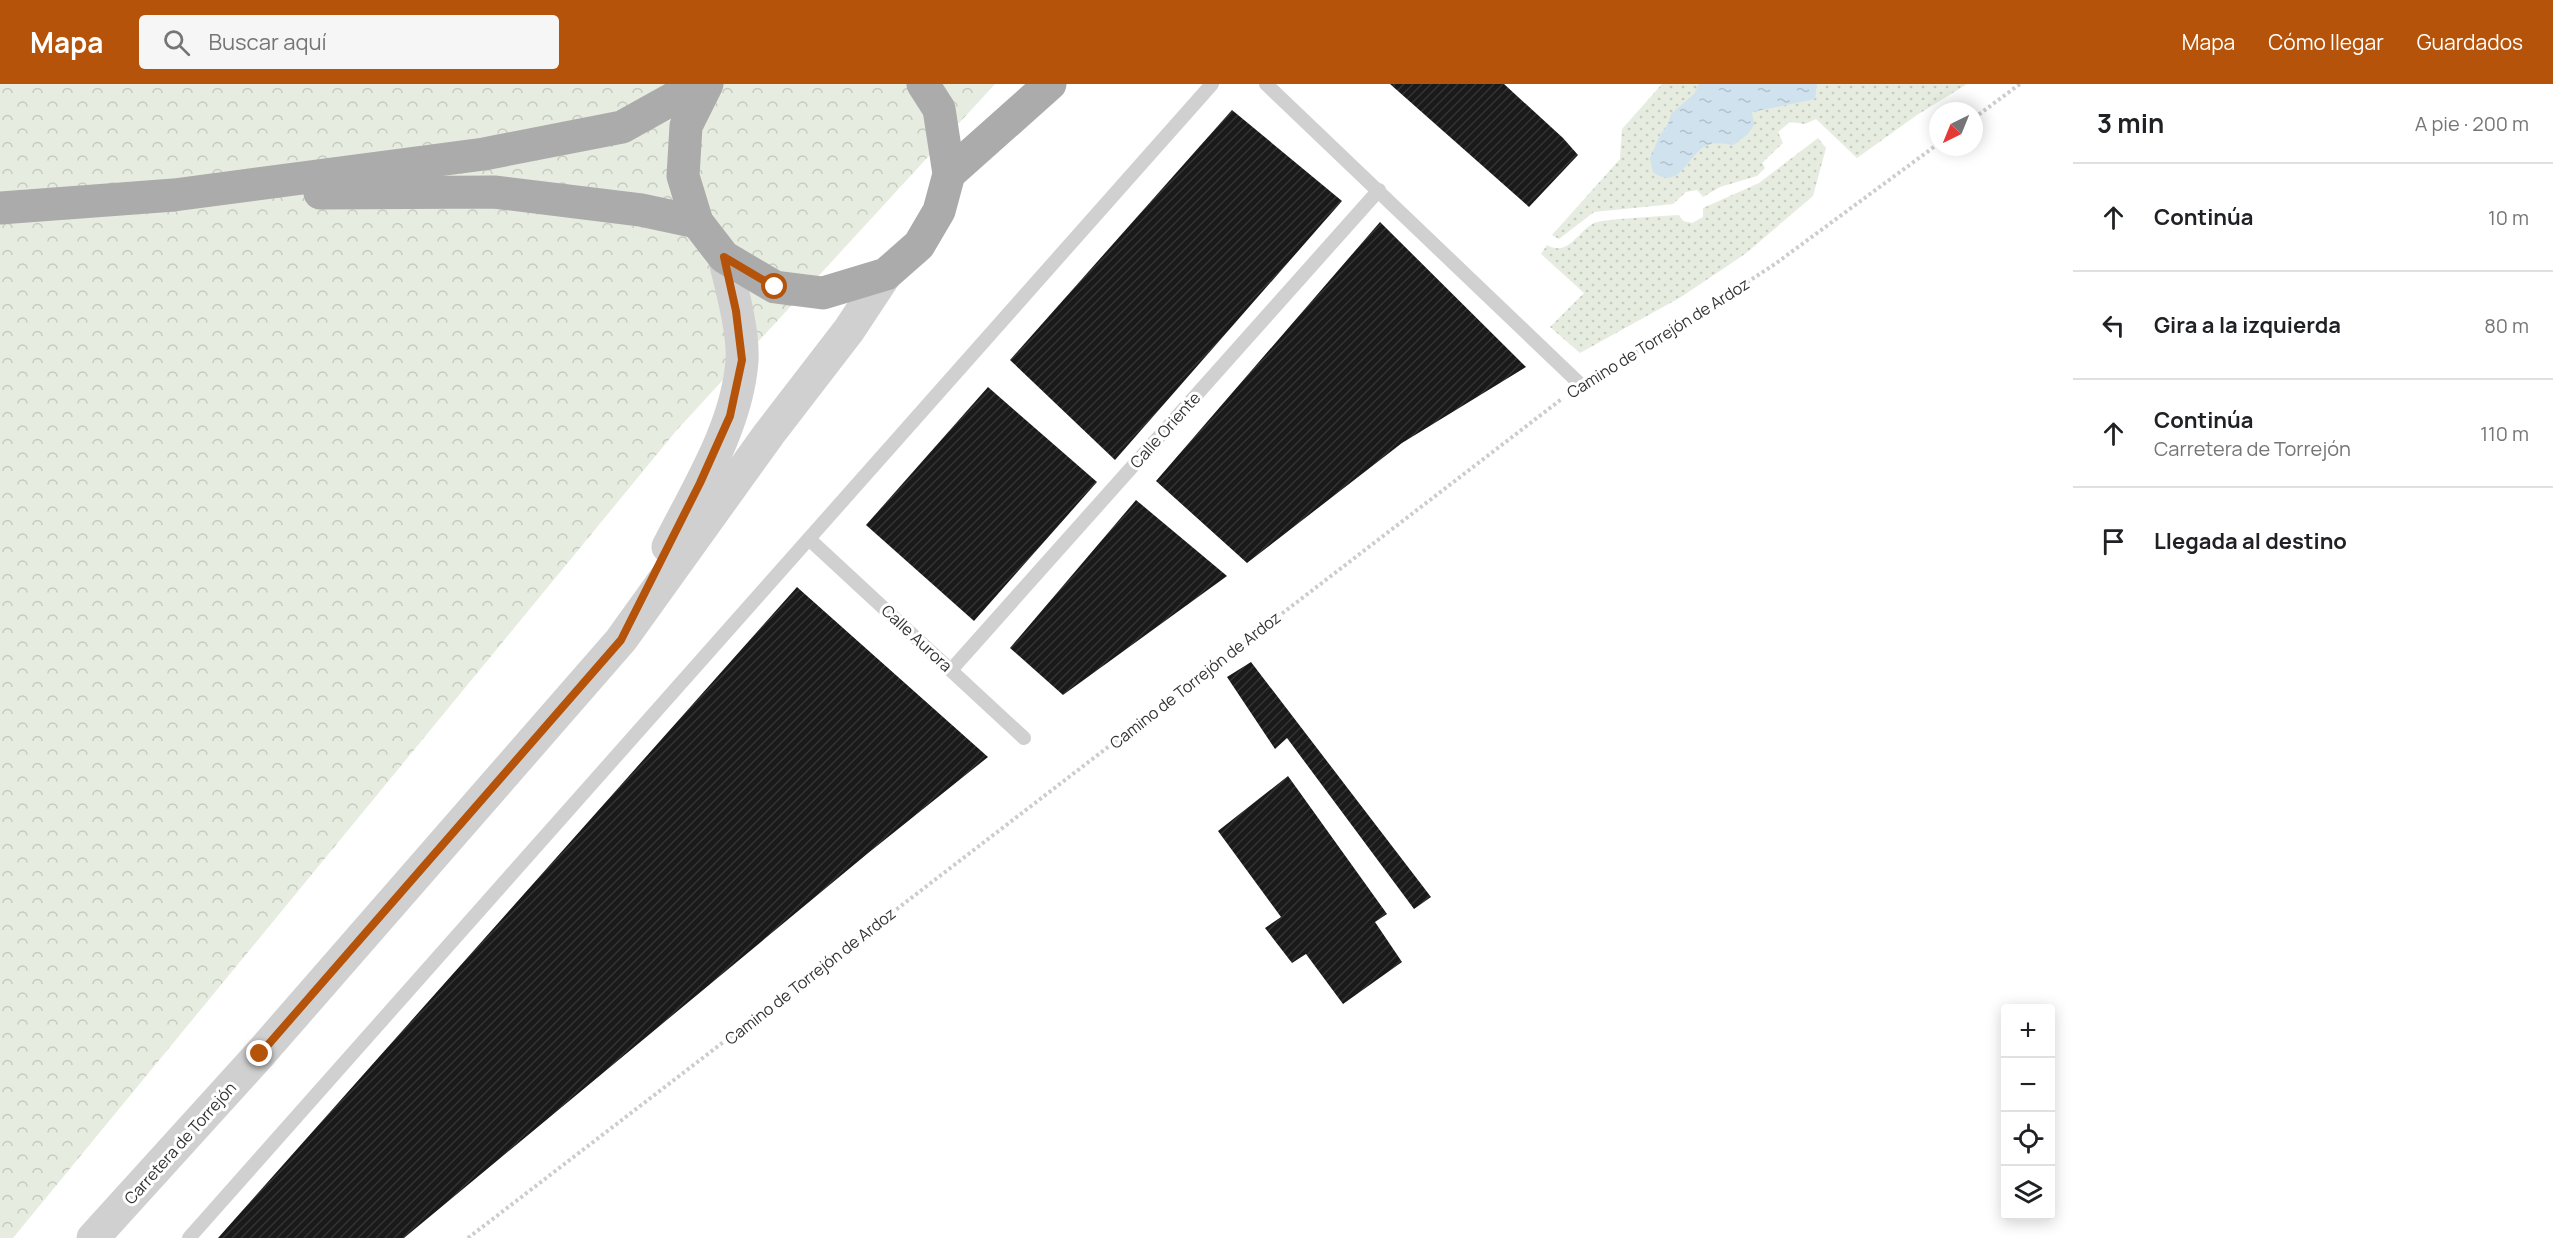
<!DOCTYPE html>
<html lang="es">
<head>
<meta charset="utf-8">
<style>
	:root { --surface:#fff; --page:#f6f6f6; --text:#202124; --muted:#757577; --line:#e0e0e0; --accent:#b45309 }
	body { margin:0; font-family:Manrope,sans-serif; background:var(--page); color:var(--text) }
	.controls { position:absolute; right:18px; bottom:18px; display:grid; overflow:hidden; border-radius:6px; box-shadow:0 3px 15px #0003 }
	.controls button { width:54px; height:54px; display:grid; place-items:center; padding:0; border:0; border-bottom:2px solid var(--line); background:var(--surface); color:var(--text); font:30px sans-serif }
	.compass { position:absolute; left:1929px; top:18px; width:54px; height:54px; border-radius:50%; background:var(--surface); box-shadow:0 3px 15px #0003; rotate:223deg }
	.stop { position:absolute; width:18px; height:18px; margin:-14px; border:4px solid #b45309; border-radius:50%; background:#fff }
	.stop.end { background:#b45309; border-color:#fff; box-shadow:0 2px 6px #0008 }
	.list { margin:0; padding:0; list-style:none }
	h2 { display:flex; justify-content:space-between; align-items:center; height:78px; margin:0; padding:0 24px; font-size:26px }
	h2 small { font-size:20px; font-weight:400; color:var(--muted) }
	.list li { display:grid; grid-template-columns:39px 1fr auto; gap:18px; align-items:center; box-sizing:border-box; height:108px; padding:0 24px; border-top:2px solid var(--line) }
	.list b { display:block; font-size:22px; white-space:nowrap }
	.list p { margin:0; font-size:20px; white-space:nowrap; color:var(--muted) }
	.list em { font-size:20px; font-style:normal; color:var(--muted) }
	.icon { flex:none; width:33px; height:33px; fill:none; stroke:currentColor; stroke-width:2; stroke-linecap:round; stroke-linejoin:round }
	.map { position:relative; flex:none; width:2073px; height:1154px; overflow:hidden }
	header { display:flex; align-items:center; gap:36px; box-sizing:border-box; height:84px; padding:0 30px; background:var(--accent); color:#fff }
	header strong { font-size:28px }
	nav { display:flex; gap:33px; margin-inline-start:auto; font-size:21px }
	.search { width:420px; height:54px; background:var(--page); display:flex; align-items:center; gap:15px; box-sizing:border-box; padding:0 21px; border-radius:6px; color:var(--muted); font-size:22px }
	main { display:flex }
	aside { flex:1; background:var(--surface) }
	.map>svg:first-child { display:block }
</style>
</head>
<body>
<header>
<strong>Mapa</strong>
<div class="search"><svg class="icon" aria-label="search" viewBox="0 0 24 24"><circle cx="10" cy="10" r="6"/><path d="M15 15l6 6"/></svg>Buscar aquí</div>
<nav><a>Mapa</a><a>Cómo llegar</a><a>Guardados</a></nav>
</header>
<main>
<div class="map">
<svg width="2073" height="1154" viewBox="0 0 2073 1154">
	<defs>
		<pattern id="grass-dots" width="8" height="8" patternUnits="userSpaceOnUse" patternTransform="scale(1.5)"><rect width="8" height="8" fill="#e6ecdf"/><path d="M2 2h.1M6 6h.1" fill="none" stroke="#c6cbc0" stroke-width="1.8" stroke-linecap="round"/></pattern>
		<pattern id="park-crowns" width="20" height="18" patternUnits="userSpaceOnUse" patternTransform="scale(1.5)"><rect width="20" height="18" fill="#e6ecdf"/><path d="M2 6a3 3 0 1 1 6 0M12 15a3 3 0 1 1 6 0" fill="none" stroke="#c6cbc0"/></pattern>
		<pattern id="water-ripples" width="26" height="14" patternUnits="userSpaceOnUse" patternTransform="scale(1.5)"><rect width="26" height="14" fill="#cfe2ee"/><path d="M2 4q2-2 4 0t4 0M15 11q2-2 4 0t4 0" fill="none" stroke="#b2c2cd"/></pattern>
		<pattern id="building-hatch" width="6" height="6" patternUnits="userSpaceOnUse" patternTransform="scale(1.5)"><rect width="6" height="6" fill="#1a1a1a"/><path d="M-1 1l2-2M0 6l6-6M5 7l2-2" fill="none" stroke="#333"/></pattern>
	</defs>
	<rect width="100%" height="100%" fill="#fff"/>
	<g fill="url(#grass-dots)">
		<path d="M1662 0H1967L1917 31 1857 74 1816 35 1805 40 1790 38 1778 48 1783 59 1762 79 1765 84 1757 92 1720 103 1703 113 1697 106 1686 108 1673 120 1594 128 1559 155 1552 151 1620 75 1622 45Z"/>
		<path d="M1818 54 1826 64 1813 112 1745 170 1681 213 1580 269 1550 243 1584 209 1541 170 1547 161C1569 173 1577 148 1594 139 1602 135 1665 132 1679 131L1683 137 1692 139 1703 133V124L1759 99Z"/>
	</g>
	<path fill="url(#park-crowns)" d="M0 0H995L676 347 13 1154H0Z"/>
	<path fill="url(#water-ripples)" d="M1699 0H1817L1815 15 1752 28 1754 41 1747 51 1733 61C1722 59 1710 57 1701 65 1685 78 1677 106 1653 88L1650 74 1660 51 1668 40 1671 30 1694 10Z"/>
	<g fill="url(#building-hatch)">
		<path d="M1390 0H1504L1563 54 1578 71 1529 123Z"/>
		<path d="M1232 26 1342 117 1115 376 1010 276Z"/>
		<path d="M1380 138 1526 283 1402 359 1247 479 1156 397Z"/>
		<path d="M988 303 1097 398 974 537 866 441Z"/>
		<path d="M1136 416 1227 492 1063 611 1010 564Z"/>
		<path d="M797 503 988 673 867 770 404 1154H218Z"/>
		<path d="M1251 578 1431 813 1414 825 1287 654 1275 665 1227 593Z"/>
		<path d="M1288 692 1387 830 1375 838 1402 878 1343 920 1306 870 1292 879 1265 844 1281 833 1218 747Z"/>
	</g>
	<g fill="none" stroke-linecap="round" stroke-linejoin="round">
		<g stroke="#cdcdcd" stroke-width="4" stroke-dasharray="3 3" stroke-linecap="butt">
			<path d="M1974 34 2020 0"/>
			<path d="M1599 290 1676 245 1775 180 1938 60"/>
			<path d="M468 1154 1563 314"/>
		</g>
		<g stroke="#d0d0d0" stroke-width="14">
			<path d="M1266 0 1580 300"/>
			<path d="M809 455 1024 654"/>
			<path d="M951 586 1379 106"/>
			<path d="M189 1154 1212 0"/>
		</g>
		<g stroke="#d0d0d0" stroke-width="33">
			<path d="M668 463C697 405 737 343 742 277 744 248 731 202 724 173"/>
			<path d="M93 1154 260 970 621 556 769 350 849 246 886 190"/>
		</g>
		<g stroke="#ababab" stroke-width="33">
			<path d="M707 0 686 42 683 92 697 138 724 173 775 203 823 209 886 190 919 161 939 127 949 90 939 25 923 0"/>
			<path d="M949 90 1050 0"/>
			<path d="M320 109 494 108 641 126 697 138"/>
			<path d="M0 124 174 111 484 70 622 43 699 0"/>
		</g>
	</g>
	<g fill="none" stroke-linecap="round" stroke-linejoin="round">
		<path stroke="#b45309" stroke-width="8" d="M260 970 621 556 700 399 730 332 742 276 736 227 724 173 775 203"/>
	</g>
	<g text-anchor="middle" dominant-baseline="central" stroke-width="6" stroke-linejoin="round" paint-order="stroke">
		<g font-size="16" fill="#333" stroke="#fff">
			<text transform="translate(1658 254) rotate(-32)">Camino de Torrejón de Ardoz</text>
			<text transform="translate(1165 346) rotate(-48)">Calle Oriente</text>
			<text transform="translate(917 554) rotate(43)">Calle Aurora</text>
			<text transform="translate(1195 596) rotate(-38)">Camino de Torrejón de Ardoz</text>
			<text transform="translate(810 892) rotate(-38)">Camino de Torrejón de Ardoz</text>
			<text transform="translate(180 1059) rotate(-48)">Carretera de Torrejón</text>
		</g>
	</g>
</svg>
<div class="controls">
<button>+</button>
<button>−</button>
<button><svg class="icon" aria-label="locate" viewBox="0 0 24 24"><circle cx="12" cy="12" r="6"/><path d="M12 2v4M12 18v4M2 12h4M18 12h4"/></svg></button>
<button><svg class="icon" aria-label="layers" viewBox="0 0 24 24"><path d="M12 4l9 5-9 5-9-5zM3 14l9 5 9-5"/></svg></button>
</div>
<svg class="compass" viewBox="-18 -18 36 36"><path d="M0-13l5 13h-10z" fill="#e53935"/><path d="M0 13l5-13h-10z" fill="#757577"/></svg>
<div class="stop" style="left:775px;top:203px"></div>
<div class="stop end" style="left:260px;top:970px"></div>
</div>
<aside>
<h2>3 min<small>A pie · 200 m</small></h2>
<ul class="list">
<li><svg class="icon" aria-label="ahead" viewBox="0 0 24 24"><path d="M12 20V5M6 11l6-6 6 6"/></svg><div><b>Continúa</b></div><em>10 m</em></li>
<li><svg class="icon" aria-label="left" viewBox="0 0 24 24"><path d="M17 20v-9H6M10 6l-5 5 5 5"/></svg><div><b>Gira a la izquierda</b></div><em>80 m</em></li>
<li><svg class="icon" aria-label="ahead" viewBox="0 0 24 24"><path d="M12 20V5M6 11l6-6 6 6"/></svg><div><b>Continúa</b><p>Carretera de Torrejón</p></div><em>110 m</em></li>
<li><svg class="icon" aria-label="arrive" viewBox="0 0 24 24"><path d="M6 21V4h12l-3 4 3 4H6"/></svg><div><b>Llegada al destino</b></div></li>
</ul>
</aside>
</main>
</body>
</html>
